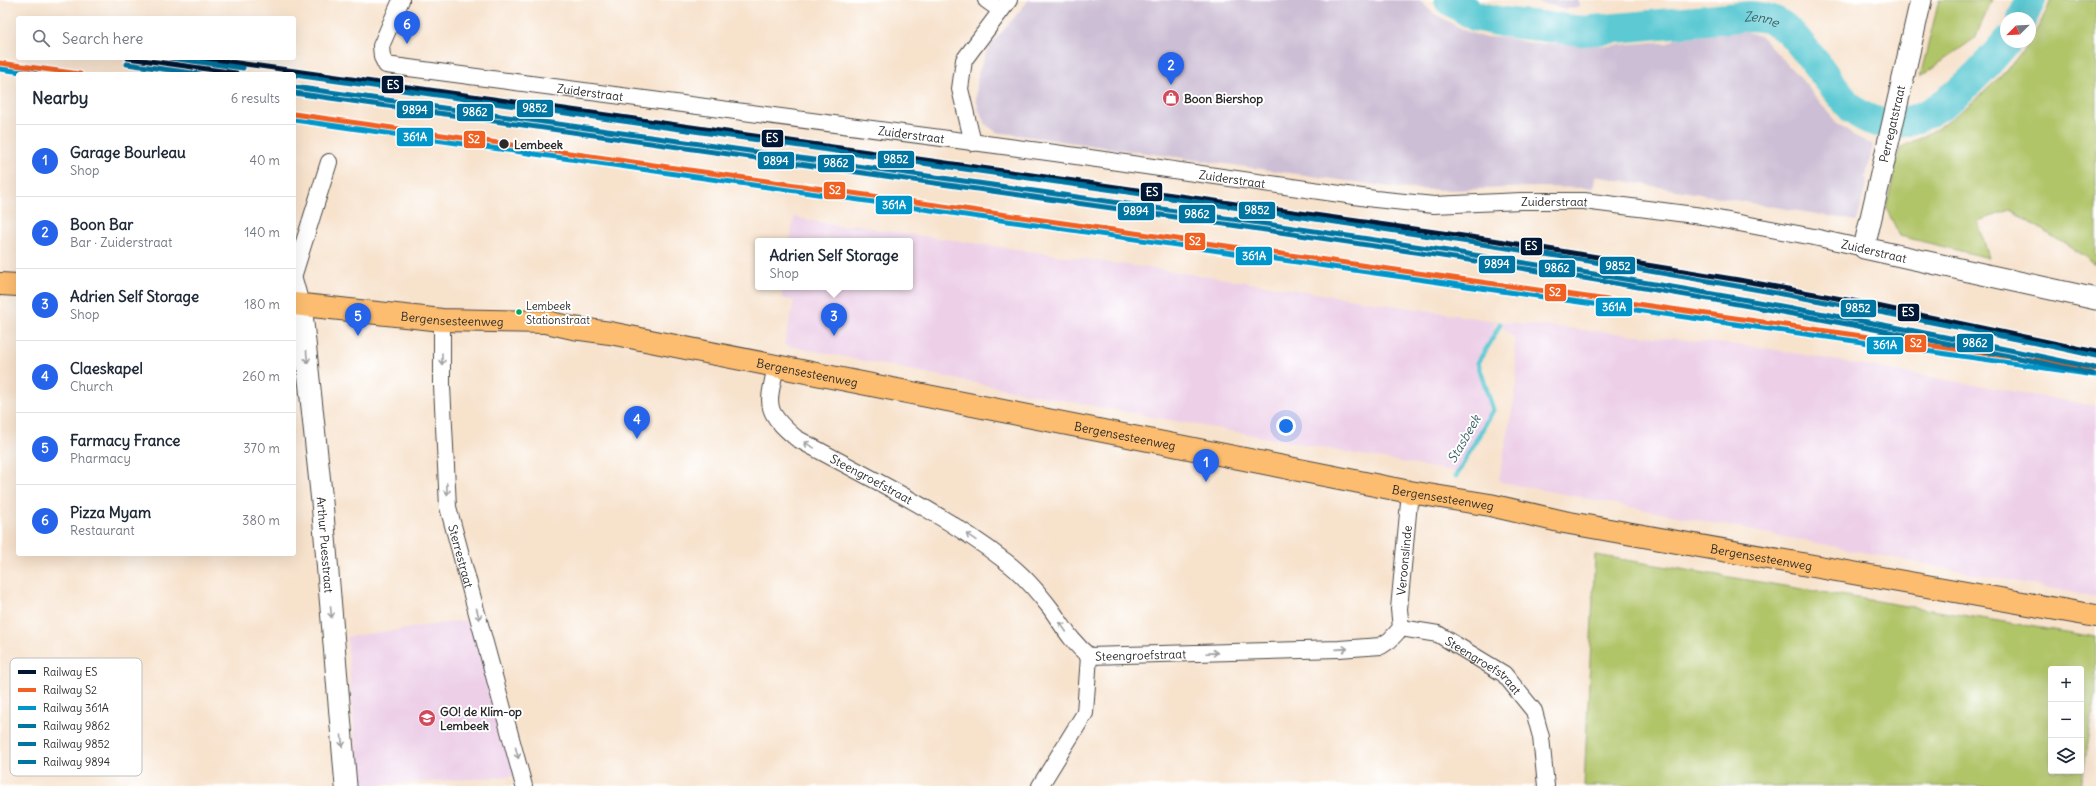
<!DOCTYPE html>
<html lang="en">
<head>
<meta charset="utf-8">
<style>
	:root { --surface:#fff; --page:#f2f2f3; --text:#1f2937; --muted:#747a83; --line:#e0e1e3; --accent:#2563eb }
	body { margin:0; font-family:Delius,sans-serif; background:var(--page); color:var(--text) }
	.controls { position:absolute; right:12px; bottom:12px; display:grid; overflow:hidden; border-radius:4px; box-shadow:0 4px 16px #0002 }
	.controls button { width:36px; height:36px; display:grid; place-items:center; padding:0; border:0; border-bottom:1px solid var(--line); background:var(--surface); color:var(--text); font:20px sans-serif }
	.compass { position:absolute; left:2000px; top:12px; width:36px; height:36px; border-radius:50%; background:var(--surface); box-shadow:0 4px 16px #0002; rotate:246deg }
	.you { position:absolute; left:1286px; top:426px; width:14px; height:14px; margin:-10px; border:3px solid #fff; border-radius:50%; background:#1a73e8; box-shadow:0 0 0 6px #1a73e833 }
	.badge { display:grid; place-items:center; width:26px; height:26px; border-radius:50%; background:var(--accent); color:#fff; font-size:13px; font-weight:700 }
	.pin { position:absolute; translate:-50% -33px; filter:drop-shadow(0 1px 2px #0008) }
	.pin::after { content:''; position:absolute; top:21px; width:14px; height:12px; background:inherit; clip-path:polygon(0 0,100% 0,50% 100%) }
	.popup { position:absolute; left:755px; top:238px; width:158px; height:52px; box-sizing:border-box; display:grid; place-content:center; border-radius:4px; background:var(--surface); filter:drop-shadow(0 1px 3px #0005); font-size:13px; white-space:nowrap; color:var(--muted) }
	.popup b { font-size:15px; color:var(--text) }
	.popup::after { content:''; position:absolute; left:50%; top:100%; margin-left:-8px; border:8px solid transparent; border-top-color:var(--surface) }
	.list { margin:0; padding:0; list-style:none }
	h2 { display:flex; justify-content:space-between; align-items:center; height:52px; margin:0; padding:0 16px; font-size:17px }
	h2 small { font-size:13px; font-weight:400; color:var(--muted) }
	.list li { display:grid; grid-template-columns:26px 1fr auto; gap:12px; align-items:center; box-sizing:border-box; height:72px; padding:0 16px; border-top:1px solid var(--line) }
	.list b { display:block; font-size:15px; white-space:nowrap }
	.list p { margin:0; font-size:13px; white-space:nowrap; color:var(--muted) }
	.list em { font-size:13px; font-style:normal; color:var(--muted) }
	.icon { flex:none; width:22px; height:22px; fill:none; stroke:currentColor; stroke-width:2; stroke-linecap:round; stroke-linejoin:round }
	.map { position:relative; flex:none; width:2096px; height:786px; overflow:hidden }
	.search { position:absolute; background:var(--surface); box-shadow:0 4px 16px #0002; left:16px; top:16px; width:280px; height:44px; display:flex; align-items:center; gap:10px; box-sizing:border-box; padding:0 14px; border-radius:4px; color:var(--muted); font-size:15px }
	.panel { position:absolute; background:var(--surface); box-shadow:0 4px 16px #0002; left:16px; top:72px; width:280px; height:484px; border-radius:4px }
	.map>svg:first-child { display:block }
</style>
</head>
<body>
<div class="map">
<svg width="2096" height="786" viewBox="0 0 2096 786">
	<rect width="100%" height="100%" fill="#fff"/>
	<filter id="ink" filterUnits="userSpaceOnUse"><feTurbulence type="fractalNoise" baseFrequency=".025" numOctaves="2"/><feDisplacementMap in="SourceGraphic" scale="8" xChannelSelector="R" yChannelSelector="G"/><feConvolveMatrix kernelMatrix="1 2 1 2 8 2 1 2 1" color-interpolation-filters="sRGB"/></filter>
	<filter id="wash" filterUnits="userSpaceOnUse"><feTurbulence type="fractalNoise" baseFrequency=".012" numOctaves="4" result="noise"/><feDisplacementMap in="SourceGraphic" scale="16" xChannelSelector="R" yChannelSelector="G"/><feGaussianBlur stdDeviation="0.9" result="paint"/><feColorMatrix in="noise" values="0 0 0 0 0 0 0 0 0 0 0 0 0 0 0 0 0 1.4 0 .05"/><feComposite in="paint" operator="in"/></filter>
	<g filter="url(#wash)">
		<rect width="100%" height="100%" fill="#f7e2cc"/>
		<g fill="#edd0e8">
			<path d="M794 217 844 227 856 224 880 230 1219 278 1495 321 1764 348 2096 406V597L1501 482 1499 479 1517 385 1514 338 1495 321 1493 335 1478 359 1477 367 1488 400 1489 412 1484 426 1456 472 1077 403 784 345 794 301 781 298 783 287H910V241H790Z"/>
			<path d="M474 619 517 776 358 786 347 637Z"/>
		</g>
		<g fill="#ccbed4">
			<path d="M1029 0H1420L1433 13 1466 31 1482 37 1508 38 1535 44 1579 43 1609 46 1655 42 1666 44 1677 38 1745 31 1762 37 1802 80 1836 122 1851 134 1873 145 1866 176 1864 178 1867 179 1859 214 1857 221 1595 176 1594 188 1536 187 1453 190 1405 189 996 132 985 124 979 110 976 99 978 73 989 47Z"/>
			<path d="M1529 0H1579V8L1567 9Z"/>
		</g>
		<g fill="#b0c468" stroke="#6e784a" fill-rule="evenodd">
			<path d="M1939 0H1992L1975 38 1920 77Z"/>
			<path d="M2051 0H2096V264L2011 210 1978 221 1989 258 1900 236 1886 208 1900 148C1912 141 1926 136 1938 128 1985 96 2031 53 2051 0Z"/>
			<path d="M1595 555 2096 637V694L2081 786H1584ZM2051 669H2081V771H2051Z"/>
		</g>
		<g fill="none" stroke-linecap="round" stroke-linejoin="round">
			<path stroke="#5cc9d3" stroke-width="5" d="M1456 476 1493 410 1478 363C1485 350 1494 338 1500 324"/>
			<g stroke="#5cc9d3" stroke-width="30">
				<path id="s1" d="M1449 0 1475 16 1503 22 1583 31 1751 16C1758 17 1766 17 1772 20 1790 27 1803 48 1815 62 1825 75 1845 103 1856 112 1911 151 1974 81 2006 42"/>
				<path d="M2022 18 2031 0"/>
			</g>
		</g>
	</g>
	<g filter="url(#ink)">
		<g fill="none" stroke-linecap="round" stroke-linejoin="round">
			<g stroke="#4a4643" stroke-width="18">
				<g id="minor">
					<path id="s2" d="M401 0 381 46 382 57 386 65 1055 153 1375 199 1434 205 1521 201H1584L1702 216 1814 237 1864 248"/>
					<path d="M986 0 1000 10"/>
					<path d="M973 143 960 89 964 60 1009 0"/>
					<path d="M294 274 329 162"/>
					<path d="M294 279 301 304"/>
					<path id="s3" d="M442 320V386L448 507 524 786"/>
					<path id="s4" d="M776 366C768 405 763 410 796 438 865 476 942 512 1005 561 1023 574 1038 592 1051 609 1063 626 1072 643 1089 656L1339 649 1381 646 1390 640 1401 628"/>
					<path id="s5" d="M1401 628 1438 634 1504 674 1534 711 1541 737 1546 786"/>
					<path id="s6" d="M1401 628 1399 609 1410 492"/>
					<path d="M1040 786 1085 713 1089 656"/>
				</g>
			</g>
			<g stroke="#4a4643" stroke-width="23">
				<g id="tertiary">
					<path d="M1921 0 1864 248 2096 299"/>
					<path id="s7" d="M301 304 322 502 346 786"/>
				</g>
			</g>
			<g stroke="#4a4643" stroke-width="24">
				<g id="primary">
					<path d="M0 284 18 285"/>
					<path id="s8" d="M294 304 442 320 546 322 573 328 610 333 1410 492 1490 505 1564 522 2096 616"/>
				</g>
			</g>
			<use href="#minor" stroke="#fff" stroke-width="16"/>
			<use href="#tertiary" stroke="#fff" stroke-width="21"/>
			<use href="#primary" stroke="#fcbd6f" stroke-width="22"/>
			<g stroke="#fff" stroke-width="8">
				<g id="rail-1">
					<path d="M128 58 236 73"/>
					<path d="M203 58 1499 241 1739 280 1858 302 2096 352"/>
				</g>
			</g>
			<g stroke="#fff" stroke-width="8">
				<g id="rail-2">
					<path d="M0 63 80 74"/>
					<path d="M294 114 2096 369"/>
				</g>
			</g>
			<g stroke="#fff" stroke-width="8">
				<g id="rail-3">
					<path d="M0 69 36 74"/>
					<path d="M294 120 2095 375"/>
				</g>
			</g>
			<g stroke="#fff" stroke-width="8">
				<g id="rail-4">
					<path d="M127 64 199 74"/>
					<path d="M294 87C548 122 802 159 1056 194 1405 243 1750 293 2095 368"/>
				</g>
			</g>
			<g stroke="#fff" stroke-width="8">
				<g id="rail-5">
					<path d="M171 58 243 68"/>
					<path d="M295 75C549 110 803 147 1057 182 1405 231 1752 281 2096 356"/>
				</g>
			</g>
			<g stroke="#fff" stroke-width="8">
				<path id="rail-6" d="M294 93C548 128 802 165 1055 200 1404 249 1749 298 2093 374"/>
			</g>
			<use href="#rail-1" stroke="#011633" stroke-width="5"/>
			<use href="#rail-2" stroke="#f16122" stroke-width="5"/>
			<use href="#rail-3" stroke="#0096ca" stroke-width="5"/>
			<use href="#rail-4" stroke="#0075a1" stroke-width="5"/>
			<use href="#rail-5" stroke="#0075a1" stroke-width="5"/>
			<use href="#rail-6" stroke="#0075a1" stroke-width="5"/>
		</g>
		<defs><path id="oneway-shaft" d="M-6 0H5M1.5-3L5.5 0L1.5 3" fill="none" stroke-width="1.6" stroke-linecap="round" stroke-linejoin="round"/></defs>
		<g stroke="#a0a0a0">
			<use href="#oneway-shaft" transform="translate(307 357) rotate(84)"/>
			<use href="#oneway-shaft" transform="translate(442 359) rotate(90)"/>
			<use href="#oneway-shaft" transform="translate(809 445) rotate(-151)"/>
			<use href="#oneway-shaft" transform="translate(447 489) rotate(87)"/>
			<use href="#oneway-shaft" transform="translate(971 537) rotate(-146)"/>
			<use href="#oneway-shaft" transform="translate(331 612) rotate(85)"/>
			<use href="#oneway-shaft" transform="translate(478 614) rotate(75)"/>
			<use href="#oneway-shaft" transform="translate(1063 627) rotate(-124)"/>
			<use href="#oneway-shaft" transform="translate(1342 649) rotate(-4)"/>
			<use href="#oneway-shaft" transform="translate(1212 653) rotate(-2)"/>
			<use href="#oneway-shaft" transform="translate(342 741) rotate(85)"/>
			<use href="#oneway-shaft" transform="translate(517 753) rotate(75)"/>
		</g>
	</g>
	<defs>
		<g id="shop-disc" transform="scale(0.9)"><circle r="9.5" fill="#d1495b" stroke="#fff"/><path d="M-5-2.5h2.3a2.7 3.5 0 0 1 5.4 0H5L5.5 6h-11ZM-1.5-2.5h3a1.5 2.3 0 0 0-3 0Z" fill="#fff"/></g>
		<g id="school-disc" transform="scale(0.9)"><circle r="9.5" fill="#d1495b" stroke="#fff"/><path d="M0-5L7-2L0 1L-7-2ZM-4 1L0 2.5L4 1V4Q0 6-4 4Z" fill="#fff"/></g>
	</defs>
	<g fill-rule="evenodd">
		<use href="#shop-disc" x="1171" y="98"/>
		<use href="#school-disc" x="427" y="718"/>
	</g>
	<circle fill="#2b2b2b" stroke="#fff" stroke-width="1.5" cx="504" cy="144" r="5.5"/>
	<circle fill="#00a651" stroke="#fff" stroke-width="1.5" cx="519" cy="312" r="3.5"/>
	<g text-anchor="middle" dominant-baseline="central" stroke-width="4" stroke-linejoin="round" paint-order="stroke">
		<g font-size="11" fill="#2b2b2b" stroke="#fff" text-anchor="start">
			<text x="526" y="306">Lembeek<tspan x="526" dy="14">Stationstraat</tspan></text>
		</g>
		<g font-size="12" fill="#2b2b2b" stroke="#fff">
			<text stroke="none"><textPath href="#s2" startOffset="276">Zuiderstraat</textPath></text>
			<text transform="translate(1892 124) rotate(-77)">Perregatstraat</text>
			<text stroke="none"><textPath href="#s2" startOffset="600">Zuiderstraat</textPath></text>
			<text stroke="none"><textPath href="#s2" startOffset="924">Zuiderstraat</textPath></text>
			<text stroke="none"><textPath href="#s2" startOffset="1248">Zuiderstraat</textPath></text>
			<text transform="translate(1874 251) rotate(13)">Zuiderstraat</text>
			<text stroke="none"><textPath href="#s8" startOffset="159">Bergensesteenweg</textPath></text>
			<text stroke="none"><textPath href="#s8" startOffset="519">Bergensesteenweg</textPath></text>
			<text stroke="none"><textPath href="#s8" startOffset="843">Bergensesteenweg</textPath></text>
			<text stroke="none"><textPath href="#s4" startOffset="168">Steengroefstraat</textPath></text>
			<text stroke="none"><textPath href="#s8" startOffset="1167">Bergensesteenweg</textPath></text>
			<text stroke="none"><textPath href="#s7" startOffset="242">Arthur Puesstraat</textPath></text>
			<text stroke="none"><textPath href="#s3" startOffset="238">Sterrestraat</textPath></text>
			<text stroke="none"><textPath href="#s8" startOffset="1491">Bergensesteenweg</textPath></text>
			<text stroke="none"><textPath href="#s6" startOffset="68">Veroonslinde</textPath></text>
			<text stroke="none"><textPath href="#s4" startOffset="504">Steengroefstraat</textPath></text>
			<text stroke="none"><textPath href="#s5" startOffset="93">Steengroefstraat</textPath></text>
		</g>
		<g font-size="12" font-weight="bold" fill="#2b2b2b" stroke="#fff" text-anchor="start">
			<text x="1184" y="98">Boon Biershop</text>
			<text x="440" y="711">GO! de Klim-op<tspan x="440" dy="14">Lembeek</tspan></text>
		</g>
		<g font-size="12" font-weight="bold" fill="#2b2b2b" stroke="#fff" text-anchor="start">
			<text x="514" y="144">Lembeek</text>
		</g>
		<g font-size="13" font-style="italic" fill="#3c6266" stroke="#fff">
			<text stroke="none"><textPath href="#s1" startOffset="319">Zenne</textPath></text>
			<text transform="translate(1464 439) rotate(-60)">Stasbeek</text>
		</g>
	</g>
	<rect x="10" y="658" width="132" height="118" rx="6" fill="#fff" stroke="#bfbfbf" stroke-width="1"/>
	<rect x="18" y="670" width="18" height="4" fill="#011633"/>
	<rect x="18" y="688" width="18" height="4" fill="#f16122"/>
	<rect x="18" y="706" width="18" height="4" fill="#0096ca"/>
	<rect x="18" y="724" width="18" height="4" fill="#0075a1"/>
	<rect x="18" y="742" width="18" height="4" fill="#0075a1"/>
	<rect x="18" y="760" width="18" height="4" fill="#0075a1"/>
	<g font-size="11" fill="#2b2b2b">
		<text x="43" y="676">Railway ES</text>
		<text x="43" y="694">Railway S2</text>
		<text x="43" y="712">Railway 361A</text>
		<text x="43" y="730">Railway 9862</text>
		<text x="43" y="748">Railway 9852</text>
		<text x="43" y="766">Railway 9894</text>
	</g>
	<g stroke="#fff" stroke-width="1.5">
		<rect x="381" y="75" width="23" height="19" rx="4" fill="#011633"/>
		<rect x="516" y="99" width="38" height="19" rx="4" fill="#0075a1"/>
		<rect x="396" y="100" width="38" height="19" rx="4" fill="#0075a1"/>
		<rect x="456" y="103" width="38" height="19" rx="4" fill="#0075a1"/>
		<rect x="396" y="127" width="38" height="20" rx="4" fill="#0096ca"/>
		<rect x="761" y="129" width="23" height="19" rx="4" fill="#011633"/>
		<rect x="463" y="130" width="23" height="19" rx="4" fill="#f16122"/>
		<rect x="877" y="150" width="38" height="19" rx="4" fill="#0075a1"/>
		<rect x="757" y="151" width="38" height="19" rx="4" fill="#0075a1"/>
		<rect x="817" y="154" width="38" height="19" rx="4" fill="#0075a1"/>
		<rect x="823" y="181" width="23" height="19" rx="4" fill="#f16122"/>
		<rect x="1140" y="182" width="23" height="20" rx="4" fill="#011633"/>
		<rect x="875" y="195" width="38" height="20" rx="4" fill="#0096ca"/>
		<rect x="1238" y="201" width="38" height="19" rx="4" fill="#0075a1"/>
		<rect x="1117" y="202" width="38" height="19" rx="4" fill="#0075a1"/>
		<rect x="1178" y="204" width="38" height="20" rx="4" fill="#0075a1"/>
		<rect x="1184" y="232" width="22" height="19" rx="4" fill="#f16122"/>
		<rect x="1520" y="237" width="23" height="19" rx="4" fill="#011633"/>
		<rect x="1235" y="246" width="38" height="20" rx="4" fill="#0096ca"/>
		<rect x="1478" y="255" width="38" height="19" rx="4" fill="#0075a1"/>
		<rect x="1599" y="256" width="37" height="19" rx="4" fill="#0075a1"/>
		<rect x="1538" y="259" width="38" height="19" rx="4" fill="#0075a1"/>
		<rect x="1544" y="283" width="23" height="19" rx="4" fill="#f16122"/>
		<rect x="1595" y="297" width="38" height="20" rx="4" fill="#0096ca"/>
		<rect x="1840" y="299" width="37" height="19" rx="4" fill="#0075a1"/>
		<rect x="1897" y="303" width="23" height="19" rx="4" fill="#011633"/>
		<rect x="1956" y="333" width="38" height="20" rx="4" fill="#0075a1"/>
		<rect x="1904" y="334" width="23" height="19" rx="4" fill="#f16122"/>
		<rect x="1866" y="336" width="38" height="19" rx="4" fill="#0096ca"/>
	</g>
	<g font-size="11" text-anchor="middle" font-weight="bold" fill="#fff">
		<text x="393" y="89">ES</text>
		<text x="535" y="112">9852</text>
		<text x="415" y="114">9894</text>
		<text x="475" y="116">9862</text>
		<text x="415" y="141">361A</text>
		<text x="772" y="142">ES</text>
		<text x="474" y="143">S2</text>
		<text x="896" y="163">9852</text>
		<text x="776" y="165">9894</text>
		<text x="836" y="167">9862</text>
		<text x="835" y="194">S2</text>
		<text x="1152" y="196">ES</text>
		<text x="894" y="209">361A</text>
		<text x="1257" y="214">9852</text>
		<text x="1136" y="215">9894</text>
		<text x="1197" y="218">9862</text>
		<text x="1195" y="245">S2</text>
		<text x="1531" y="250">ES</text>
		<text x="1254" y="260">361A</text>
		<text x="1497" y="268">9894</text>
		<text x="1618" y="270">9852</text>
		<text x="1557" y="272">9862</text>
		<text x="1555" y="296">S2</text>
		<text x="1614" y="311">361A</text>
		<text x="1858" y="312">9852</text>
		<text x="1908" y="316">ES</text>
		<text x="1975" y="347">9862</text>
		<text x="1916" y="347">S2</text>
		<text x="1885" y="349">361A</text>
	</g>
</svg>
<div class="controls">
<button>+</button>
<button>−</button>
<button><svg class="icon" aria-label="layers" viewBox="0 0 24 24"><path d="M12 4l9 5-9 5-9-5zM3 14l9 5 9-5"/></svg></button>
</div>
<svg class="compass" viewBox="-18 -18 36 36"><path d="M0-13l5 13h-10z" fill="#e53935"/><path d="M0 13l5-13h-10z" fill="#747a83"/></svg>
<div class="you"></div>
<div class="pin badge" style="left:1206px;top:482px">1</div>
<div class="pin badge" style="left:1171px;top:85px">2</div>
<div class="pin badge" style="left:834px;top:336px">3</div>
<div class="popup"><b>Adrien Self Storage</b>Shop</div>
<div class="pin badge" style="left:637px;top:439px">4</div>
<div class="pin badge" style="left:358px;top:336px">5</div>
<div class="pin badge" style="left:407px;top:44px">6</div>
<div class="search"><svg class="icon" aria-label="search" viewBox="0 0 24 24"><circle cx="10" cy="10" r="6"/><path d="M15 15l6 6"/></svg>Search here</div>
<section class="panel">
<h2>Nearby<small>6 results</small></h2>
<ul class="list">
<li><span class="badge">1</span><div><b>Garage Bourleau</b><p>Shop</p></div><em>40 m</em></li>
<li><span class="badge">2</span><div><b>Boon Bar</b><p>Bar · Zuiderstraat</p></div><em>140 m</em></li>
<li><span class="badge">3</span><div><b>Adrien Self Storage</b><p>Shop</p></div><em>180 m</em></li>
<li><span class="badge">4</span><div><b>Claeskapel</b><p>Church</p></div><em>260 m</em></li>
<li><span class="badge">5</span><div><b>Farmacy France</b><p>Pharmacy</p></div><em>370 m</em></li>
<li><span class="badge">6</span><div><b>Pizza Myam</b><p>Restaurant</p></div><em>380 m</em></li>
</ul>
</section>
</div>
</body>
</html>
